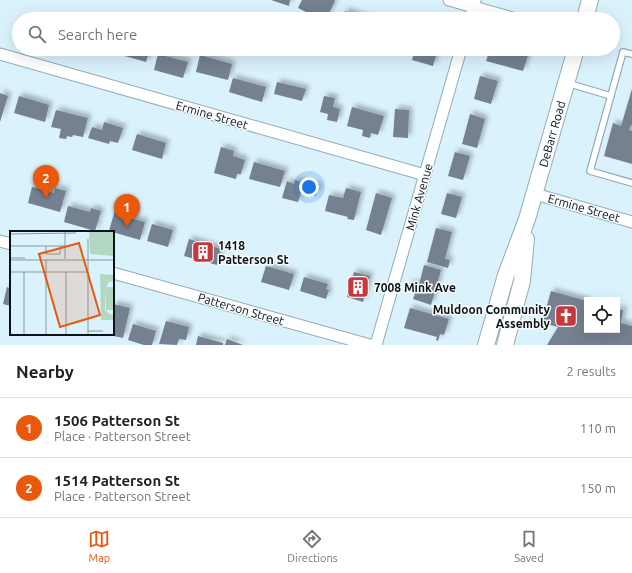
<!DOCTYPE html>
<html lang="en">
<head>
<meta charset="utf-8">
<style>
	:root { --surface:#fff; --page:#f2f2f2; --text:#202124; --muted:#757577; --line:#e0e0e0; --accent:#ea580c }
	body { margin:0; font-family:Ubuntu,sans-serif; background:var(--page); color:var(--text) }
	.controls { position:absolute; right:12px; bottom:12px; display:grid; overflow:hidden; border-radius:0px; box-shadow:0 4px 16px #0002 }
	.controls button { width:36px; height:36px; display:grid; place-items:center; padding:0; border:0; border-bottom:1px solid var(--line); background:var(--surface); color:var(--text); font:20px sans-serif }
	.you { position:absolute; left:309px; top:187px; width:14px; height:14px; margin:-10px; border:3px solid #fff; border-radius:50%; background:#1a73e8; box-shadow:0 0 0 6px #1a73e833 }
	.badge { display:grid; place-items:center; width:26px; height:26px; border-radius:50%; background:var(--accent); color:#fff; font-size:13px; font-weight:700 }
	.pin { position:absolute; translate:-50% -33px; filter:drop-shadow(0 1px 2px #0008) }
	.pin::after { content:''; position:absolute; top:21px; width:14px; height:12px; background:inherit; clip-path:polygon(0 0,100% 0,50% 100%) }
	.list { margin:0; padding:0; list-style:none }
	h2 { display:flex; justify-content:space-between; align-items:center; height:52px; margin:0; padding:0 16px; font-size:17px }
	h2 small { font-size:13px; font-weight:400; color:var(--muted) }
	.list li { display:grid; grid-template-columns:26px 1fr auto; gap:12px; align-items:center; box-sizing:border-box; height:60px; padding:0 16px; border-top:1px solid var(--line) }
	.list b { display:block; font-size:15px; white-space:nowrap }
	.list p { margin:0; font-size:13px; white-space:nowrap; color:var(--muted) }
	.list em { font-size:13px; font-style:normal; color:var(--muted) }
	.icon { flex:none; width:22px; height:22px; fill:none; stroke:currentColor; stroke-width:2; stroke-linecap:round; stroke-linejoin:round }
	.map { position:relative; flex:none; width:632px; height:345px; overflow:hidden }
	.search { position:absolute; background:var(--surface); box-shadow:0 4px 16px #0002; left:12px; right:12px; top:12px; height:44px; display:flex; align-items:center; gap:10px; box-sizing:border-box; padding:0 14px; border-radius:22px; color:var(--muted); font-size:15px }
	.sheet { height:172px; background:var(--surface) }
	nav { display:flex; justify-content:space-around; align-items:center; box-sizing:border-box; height:56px; border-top:1px solid var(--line); background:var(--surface); font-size:11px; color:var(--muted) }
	nav a { display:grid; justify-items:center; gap:2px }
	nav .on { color:var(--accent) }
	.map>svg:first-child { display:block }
</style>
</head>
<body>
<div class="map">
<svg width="632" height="345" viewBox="0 0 632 345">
	<defs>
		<filter id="shadow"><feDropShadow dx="3.5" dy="-3.5" stdDeviation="2" flood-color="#0004"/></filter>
	</defs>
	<rect width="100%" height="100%" fill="#daf2fc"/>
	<g fill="#748090" filter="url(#shadow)">
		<path d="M271 0H290L289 6Z"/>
		<path d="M302 0H334L335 1 326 19H320L298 8Z"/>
		<path d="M345 11 370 19H342Z"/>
		<path d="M88 49H105L101 56Z"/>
		<path d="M115 49H150L146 62 114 53Z"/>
		<path d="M415 49H438L433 66 412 60Z"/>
		<path d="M490 49H497L511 53 512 49H520L529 52 523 71 486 61Z"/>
		<path d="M158 54 188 62 183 78 154 70Z"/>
		<path d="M200 55 232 64 228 80 196 72Z"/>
		<path d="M480 76 498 81 491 104 474 99Z"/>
		<path d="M233 78 266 87 262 102 229 92Z"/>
		<path d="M277 82 306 89 302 101 274 94Z"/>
		<path d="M632 89V126L631 125 629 130 632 131V164L604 156 613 123 621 126Z"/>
		<path d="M0 93 8 96 0 122Z"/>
		<path d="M19 96 49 105 45 122 14 113Z"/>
		<path d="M324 96 335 98 333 107 340 109 337 122 327 120 328 114 320 112Z"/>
		<path d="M352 107 384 116 378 135 371 133 370 138 362 136 363 130 347 126Z"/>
		<path d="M395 109 409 110 408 138 393 137Z"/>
		<path d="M56 110 88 118 83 137 73 135 72 137 67 136 66 139 59 138 61 129 51 127Z"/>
		<path d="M470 114 485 119 477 148 462 144Z"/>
		<path d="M104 122 123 128 118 143 110 141 109 144 88 138 92 127 102 130Z"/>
		<path d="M137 134 166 143 162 159 132 150Z"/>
		<path d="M221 147 234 151 233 156 245 160 241 174H237L236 179 214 173Z"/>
		<path d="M455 152 470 156 463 180 448 176Z"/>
		<path d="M254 162 285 171 280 187 249 179Z"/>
		<path d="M295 180 319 187 316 196 301 192 298 202 282 198 287 181 294 184Z"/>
		<path d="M32 187 54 193 55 188 66 191 60 212 28 203Z"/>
		<path d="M346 188 361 192 354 220 347 219 348 217 325 211 329 195 343 198Z"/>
		<path d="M376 193 392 198 381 235 366 230Z"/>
		<path d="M447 193 462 197 456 218 441 214Z"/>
		<path d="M68 206 90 212 91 208 101 211 95 231 64 222Z"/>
		<path d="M115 210 123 212 122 216 145 222 140 240 109 231Z"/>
		<path d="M152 224 173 230 168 247 147 241Z"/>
		<path d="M436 228 452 232 445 259 450 260 448 268 427 262Z"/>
		<path d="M189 239 221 249 217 265 184 256Z"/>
		<path d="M424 265 441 270 431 305 413 299 416 291 408 289 410 283 419 285Z"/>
		<path d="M266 266 294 274 289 290 261 282Z"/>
		<path d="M354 272 370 276 363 302 347 297Z"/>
		<path d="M304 277 328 284 326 289 329 290 326 299 300 291Z"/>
		<path d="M7 287 11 289V306L3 304Z"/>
		<path d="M551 291 587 301V330H617V309L623 310 621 323 632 326V345H547L558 327 542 323Z"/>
		<path d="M113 304 130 308 123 338 109 335 113 334Z"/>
		<path d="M410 308 449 319 444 335 440 334 438 341 436 340 437 337 404 328Z"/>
		<path d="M166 321 189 327 186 340 179 339 177 345 159 344Z"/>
		<path d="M133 324 156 331 152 345H144L128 340Z"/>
		<path d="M198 336 223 343V345H196Z"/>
		<path d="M227 339 243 345H225Z"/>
	</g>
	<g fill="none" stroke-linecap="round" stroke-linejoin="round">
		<g stroke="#95abb5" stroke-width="8">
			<g id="lane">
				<path d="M632 54 623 52 590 171 632 183"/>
				<path d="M567 83 611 96"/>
			</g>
		</g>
		<g stroke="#95abb5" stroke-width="13">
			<g id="street">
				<path d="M449 0 516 19"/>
				<path d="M470 19 475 1"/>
				<path d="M0 54 425 175"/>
				<path d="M535 194 632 222"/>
				<path d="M0 241 11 244"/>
				<path d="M113 273 370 345"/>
				<path d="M376 345 461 49"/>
			</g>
		</g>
		<g stroke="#95abb5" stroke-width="18">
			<g id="secondary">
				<path d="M585 19 590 0"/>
				<path d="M486 345 506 275 527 219 576 49"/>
				<path d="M505 345 522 281 526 239"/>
			</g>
		</g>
		<use href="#lane" stroke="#fff" stroke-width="5.5"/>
		<use href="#street" stroke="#fff" stroke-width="11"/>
		<use href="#secondary" stroke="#fff" stroke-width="16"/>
	</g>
	<defs>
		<g id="building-square" transform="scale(1.15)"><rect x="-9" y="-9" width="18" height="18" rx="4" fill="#c6373e" stroke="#f7fbfd"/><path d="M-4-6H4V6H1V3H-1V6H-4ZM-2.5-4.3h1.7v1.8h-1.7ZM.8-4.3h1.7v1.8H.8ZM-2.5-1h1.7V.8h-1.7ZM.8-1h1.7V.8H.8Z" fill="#fff"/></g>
		<g id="church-square" transform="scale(1.15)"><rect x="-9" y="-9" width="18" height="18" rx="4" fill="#c6373e" stroke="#f7fbfd"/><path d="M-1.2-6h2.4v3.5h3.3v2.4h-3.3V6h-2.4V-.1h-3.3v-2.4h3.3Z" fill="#fff"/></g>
	</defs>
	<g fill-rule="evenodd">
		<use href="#building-square" x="203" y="252"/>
		<use href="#building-square" x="358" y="287"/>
		<use href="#church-square" x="566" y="316"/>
	</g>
	<g text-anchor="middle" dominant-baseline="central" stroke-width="3" stroke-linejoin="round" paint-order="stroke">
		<g font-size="12" fill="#0b1317" stroke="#f7fbfd">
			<text transform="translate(212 115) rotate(16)">Ermine Street</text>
			<text transform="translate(552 134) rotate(-74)">DeBarr Road</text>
			<text transform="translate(419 197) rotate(-74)">Mink Avenue</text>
			<text transform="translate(584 208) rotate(16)">Ermine Street</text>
			<text transform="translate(241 309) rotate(16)">Patterson Street</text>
		</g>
		<g font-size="12" font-weight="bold" fill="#0b1317" stroke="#f7fbfd" text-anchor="start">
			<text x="218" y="245">1418<tspan x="218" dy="14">Patterson St</tspan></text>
			<text x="374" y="287">7008 Mink Ave</text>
			<text x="550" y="309" text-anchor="end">Muldoon Community<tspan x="550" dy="14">Assembly</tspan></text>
		</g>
	</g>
	<g transform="translate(10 231)">
		<rect width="104" height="104" fill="#daf2fc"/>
		<path d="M79 0H104V25L80 23ZM90 43 104 44V50L99 51 96 56 95 78 99 83 104 84V89H91ZM96 56H104V79H96Z" fill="#b2d7c3"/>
		<path fill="none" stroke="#8799a0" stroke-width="1" d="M55 0V28M0 3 66 2M0 15H55M36 15V23H50V15M0 27H15M0 29H104M36 29V104M0 41H77M14 41V104M56 41V104M78 100H93M78 104V8"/>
		<path fill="#e8590c" fill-opacity="0.15" stroke="#e8590c" stroke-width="2" d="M69 12 90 84 50 96 29 23Z"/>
		<rect width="104" height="104" fill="none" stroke="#0b1317" stroke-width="2"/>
	</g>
</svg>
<div class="controls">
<button><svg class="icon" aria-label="locate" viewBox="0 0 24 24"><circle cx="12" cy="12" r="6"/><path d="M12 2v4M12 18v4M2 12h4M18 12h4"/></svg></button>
</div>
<div class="you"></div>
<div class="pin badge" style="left:127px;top:227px">1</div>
<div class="pin badge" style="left:46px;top:198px">2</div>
<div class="search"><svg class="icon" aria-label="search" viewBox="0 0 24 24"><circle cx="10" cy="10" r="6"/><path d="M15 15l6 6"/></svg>Search here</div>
</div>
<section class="sheet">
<h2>Nearby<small>2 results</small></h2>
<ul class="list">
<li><span class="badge">1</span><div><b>1506 Patterson St</b><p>Place · Patterson Street</p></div><em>110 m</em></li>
<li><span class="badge">2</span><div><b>1514 Patterson St</b><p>Place · Patterson Street</p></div><em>150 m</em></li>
</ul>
</section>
<nav>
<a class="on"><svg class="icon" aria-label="map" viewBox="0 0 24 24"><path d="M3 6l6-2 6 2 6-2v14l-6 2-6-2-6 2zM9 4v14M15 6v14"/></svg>Map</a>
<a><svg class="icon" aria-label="directions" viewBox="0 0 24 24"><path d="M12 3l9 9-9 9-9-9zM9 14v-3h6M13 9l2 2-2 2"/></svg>Directions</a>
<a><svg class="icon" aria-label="saved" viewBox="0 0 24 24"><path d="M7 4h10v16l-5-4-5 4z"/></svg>Saved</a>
</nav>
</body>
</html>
